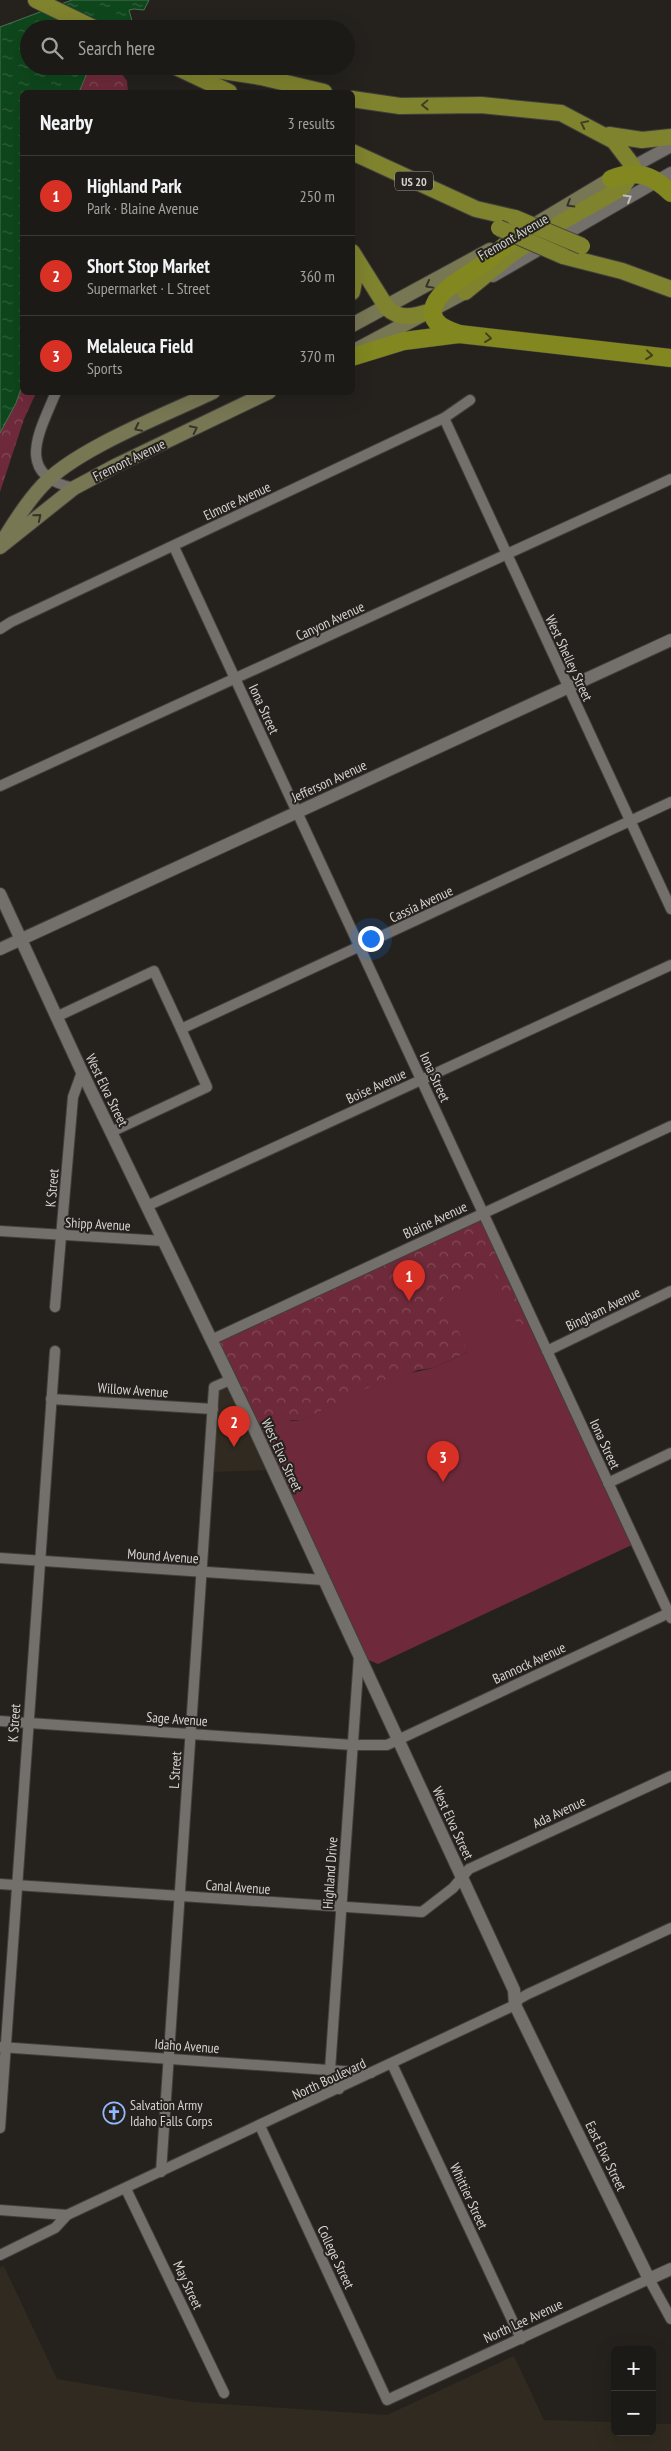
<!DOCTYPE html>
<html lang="en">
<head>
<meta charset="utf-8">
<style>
	:root { --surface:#1c1a16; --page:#292723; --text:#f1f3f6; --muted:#a0a1a1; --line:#3a3835; --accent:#d93025 }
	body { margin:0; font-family:"PT Sans Narrow",sans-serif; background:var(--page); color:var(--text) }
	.controls { position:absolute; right:15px; bottom:15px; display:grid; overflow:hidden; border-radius:8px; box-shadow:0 5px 20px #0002 }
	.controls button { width:45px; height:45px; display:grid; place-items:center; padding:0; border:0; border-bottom:1px solid var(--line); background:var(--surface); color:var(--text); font:25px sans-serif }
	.you { position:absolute; left:370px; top:938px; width:18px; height:18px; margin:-12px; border:4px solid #fff; border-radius:50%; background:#1a73e8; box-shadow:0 0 0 8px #1a73e833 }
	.badge { display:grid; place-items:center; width:32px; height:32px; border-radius:50%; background:var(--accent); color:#fff; font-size:16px; font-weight:700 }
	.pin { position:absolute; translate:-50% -41px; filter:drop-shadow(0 1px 2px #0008) }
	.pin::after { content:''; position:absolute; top:26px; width:18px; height:15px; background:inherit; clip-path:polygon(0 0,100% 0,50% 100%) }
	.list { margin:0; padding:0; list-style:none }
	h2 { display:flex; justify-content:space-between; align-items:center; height:65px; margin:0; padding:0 20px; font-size:21px }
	h2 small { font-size:16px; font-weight:400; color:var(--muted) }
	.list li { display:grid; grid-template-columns:32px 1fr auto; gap:15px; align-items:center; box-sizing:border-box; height:80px; padding:0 20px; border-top:1px solid var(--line) }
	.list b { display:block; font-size:19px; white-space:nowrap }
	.list p { margin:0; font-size:16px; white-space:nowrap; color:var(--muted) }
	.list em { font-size:16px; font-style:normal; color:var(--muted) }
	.icon { flex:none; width:28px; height:28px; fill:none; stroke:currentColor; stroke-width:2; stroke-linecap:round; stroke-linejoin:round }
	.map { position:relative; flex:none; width:671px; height:2451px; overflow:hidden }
	.search { position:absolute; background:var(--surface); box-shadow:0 5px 20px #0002; left:20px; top:20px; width:335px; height:55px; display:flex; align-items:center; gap:12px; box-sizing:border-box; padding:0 18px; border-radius:28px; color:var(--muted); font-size:19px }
	.panel { position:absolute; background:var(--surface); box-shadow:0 5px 20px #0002; left:20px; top:90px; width:335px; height:305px; border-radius:8px }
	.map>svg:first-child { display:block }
</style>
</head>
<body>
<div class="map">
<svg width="671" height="2451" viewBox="0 0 671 2451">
	<defs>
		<pattern id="park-crowns" width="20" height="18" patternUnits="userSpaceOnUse" patternTransform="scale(1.25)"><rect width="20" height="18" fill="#6e2a3a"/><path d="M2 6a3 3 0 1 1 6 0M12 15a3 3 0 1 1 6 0" fill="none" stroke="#824855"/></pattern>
		<pattern id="water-ripples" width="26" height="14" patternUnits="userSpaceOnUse" patternTransform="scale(1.25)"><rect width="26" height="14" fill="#0f471c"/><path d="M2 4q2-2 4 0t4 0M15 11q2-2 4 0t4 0" fill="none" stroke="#31613c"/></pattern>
	</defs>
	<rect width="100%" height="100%" fill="#25221e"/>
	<g fill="#302a20">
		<path d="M230 1380 273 1470 209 1472 214 1387Z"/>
		<path d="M4 2266 57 2379 193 2402 387 2415 514 2356 544 2420 615 2422V2432H652V2424H671V2451H0V2267Z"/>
	</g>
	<g fill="url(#park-crowns)">
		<path d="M90 66H116L127 81 128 92H79Z"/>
		<path d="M22 386V392L36 393 24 419 0 492V433L16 403Z"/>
		<path d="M483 1213 534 1322 433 1368 418 1370 302 1420 250 1421 211 1340Z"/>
	</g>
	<path fill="#6e2a3a" d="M494 1273 519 1328 534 1322 636 1543 378 1664 359 1656 250 1421 279 1412 291 1421 302 1420 388 1378 433 1368 468 1352 443 1297Z"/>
	<path fill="url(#water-ripples)" stroke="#4a7152" d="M72 0H149L144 10 134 9 129 10 132 21 124 29H29V66H90L79 92H22V386L16 403 0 433V27Z"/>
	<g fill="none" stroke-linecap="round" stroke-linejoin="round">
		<g stroke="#413f3c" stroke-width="12">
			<g id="minor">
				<path d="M56 392C40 431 13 475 74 488"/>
				<path d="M444 418 671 909"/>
				<path d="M174 547 671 1618"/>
				<path d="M0 629 11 622 444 418 470 400"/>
				<path d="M0 786 671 479"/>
				<path d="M56 1017 154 971 181 1029 671 802"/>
				<path d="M111 1132 207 1087 181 1029"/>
				<path d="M147 1206 671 965"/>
				<path d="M0 1231 164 1241"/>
				<path d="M55 1307 73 1097 82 1072"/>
				<path d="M211 1340 671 1126"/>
				<path d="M547 1351 671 1291"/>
				<path d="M51 1399 213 1409"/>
				<path d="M608 1483 671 1453"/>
				<path d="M0 1558 324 1580"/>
				<path d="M0 1721 353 1745H387L671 1612"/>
				<path d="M0 1884 422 1912 453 1888 469 1869 671 1776"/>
				<path d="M0 2047 371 2073"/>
				<path d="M392 2064 521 2339"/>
				<path d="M339 2089 330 2070 359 1656"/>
				<path d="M260 2126 387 2400 649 2279 671 2319"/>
				<path d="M0 2128 55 1351"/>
				<path d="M161 2172 214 1387 230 1380"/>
				<path d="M126 2189 224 2393"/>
				<path d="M0 2210 67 2215"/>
				<path d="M0 2255 55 2228 67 2215 515 2005 519 1999 528 1994 671 1928"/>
			</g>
		</g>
		<g stroke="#413f3c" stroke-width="14">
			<g id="tertiary">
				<path d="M627 170 671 146"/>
				<path d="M493 276 671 173"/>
				<path d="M0 894 82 1072 253 1426 514 1990 515 2005 649 2279 671 2269"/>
				<path d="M0 949 671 640"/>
			</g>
		</g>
		<g stroke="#413f3c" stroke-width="16">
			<g id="secondary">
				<path d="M526 230 611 179"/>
				<path d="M352 325 490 250"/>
				<path d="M358 349 465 292"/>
				<path d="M4 539C15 521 27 502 42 486 75 449 167 414 213 392"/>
				<path d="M0 547 74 488 117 465 269 392"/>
			</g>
		</g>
		<g stroke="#413f3c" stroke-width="18">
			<g id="trunk">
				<path d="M36 0 96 29"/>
				<path d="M174 66 229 92"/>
				<path d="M190 66 261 77 324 92"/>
				<path d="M352 99 400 106 481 105 561 113 614 141 633 166 632 173 622 188 567 219 513 253 465 292"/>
				<path d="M609 135 642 140 671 137"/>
				<path d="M352 152 476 209 515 218"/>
				<path d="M352 252 387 308C401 321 415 316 432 311"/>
				<path d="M563 256 622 271 671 289"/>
				<path d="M352 292 355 276 353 257"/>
			</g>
		</g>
		<g stroke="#413f3c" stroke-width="19">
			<g id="motorway">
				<path d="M611 179C636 169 653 175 671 193"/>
				<path d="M519 234C507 244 496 254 483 264 469 275 436 290 433 310 431 325 449 330 459 334L671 358"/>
				<path d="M352 357 404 341 459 334"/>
			</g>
		</g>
		<use href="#minor" stroke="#73706b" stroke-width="10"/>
		<use href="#tertiary" stroke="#73706b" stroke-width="12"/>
		<use href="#secondary" stroke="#787754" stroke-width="14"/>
		<use href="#trunk" stroke="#7f832e" stroke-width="16"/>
		<use href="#motorway" stroke="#82881f" stroke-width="18"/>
		<g stroke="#413f3c" stroke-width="18" stroke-linecap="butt">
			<g id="trunk-bridge">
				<path d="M515 218 582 246"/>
				<path d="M499 228 563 256"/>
			</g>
		</g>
		<use href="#trunk-bridge" stroke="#7f832e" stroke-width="16"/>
	</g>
	<defs><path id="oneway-chevron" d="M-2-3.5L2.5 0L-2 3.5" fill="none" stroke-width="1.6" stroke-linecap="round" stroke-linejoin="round" transform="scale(1.25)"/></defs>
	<g stroke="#403f23">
		<use href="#oneway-chevron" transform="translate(425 105) rotate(179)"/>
		<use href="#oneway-chevron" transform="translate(584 124) rotate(-154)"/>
	</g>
	<use stroke="#c1bebb" href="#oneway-chevron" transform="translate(628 198) rotate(-30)"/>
	<g stroke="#363329">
		<use href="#oneway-chevron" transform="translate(570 204) rotate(149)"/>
		<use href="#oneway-chevron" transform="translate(429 285) rotate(151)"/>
		<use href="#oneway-chevron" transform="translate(138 428) rotate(154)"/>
		<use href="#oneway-chevron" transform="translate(194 429) rotate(-26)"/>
		<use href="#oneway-chevron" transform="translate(38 517) rotate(-39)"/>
	</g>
	<g stroke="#41411e">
		<use href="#oneway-chevron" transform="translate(488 338) rotate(7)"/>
		<use href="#oneway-chevron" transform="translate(649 355) rotate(6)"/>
	</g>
	<defs>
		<g id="church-ring" transform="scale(1.125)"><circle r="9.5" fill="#25221e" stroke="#94b7fd" stroke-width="1.5"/><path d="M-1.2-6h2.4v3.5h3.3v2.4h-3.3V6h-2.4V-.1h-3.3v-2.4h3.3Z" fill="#94b7fd"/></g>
	</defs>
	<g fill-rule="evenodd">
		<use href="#church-ring" x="114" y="2113"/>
	</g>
	<g text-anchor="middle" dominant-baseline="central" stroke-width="4" stroke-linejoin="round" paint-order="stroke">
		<rect fill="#25221e" stroke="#a09d9a" stroke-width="1" x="395" y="171.5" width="38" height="19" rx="4"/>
		<g font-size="12" font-weight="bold" fill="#d4d2cf">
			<text x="414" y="181">US 20</text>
		</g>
		<g font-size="14" fill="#d4d2cf" stroke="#25221e">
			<text transform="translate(513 237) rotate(-30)">Fremont Avenue</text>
			<text transform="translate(129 460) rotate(-26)">Fremont Avenue</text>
			<text transform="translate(237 501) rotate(-25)">Elmore Avenue</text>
			<text transform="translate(330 621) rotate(-25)">Canyon Avenue</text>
			<text transform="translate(569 658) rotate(65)">West Shelley Street</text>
			<text transform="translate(264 709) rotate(65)">Iona Street</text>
			<text transform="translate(329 781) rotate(-25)">Jefferson Avenue</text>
			<text transform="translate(421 904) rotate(-25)">Cassia Avenue</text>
			<text transform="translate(435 1077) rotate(65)">Iona Street</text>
			<text transform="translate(376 1086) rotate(-25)">Boise Avenue</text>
			<text transform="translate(107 1090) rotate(64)">West Elva Street</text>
			<text transform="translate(52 1188) rotate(-85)">K Street</text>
			<text transform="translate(435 1220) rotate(-25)">Blaine Avenue</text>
			<text transform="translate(98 1224) rotate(3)">Shipp Avenue</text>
			<text transform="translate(603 1309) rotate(-26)">Bingham Avenue</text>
			<text transform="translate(133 1390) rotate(4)">Willow Avenue</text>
			<text transform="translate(605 1444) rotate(65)">Iona Street</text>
			<text transform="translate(282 1455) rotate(65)">West Elva Street</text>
			<text transform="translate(163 1556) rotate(4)">Mound Avenue</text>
			<text transform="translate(529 1663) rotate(-25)">Bannock Avenue</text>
			<text transform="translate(177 1719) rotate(4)">Sage Avenue</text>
			<text transform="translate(14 1723) rotate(-86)">K Street</text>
			<text transform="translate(175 1770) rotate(-86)">L Street</text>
			<text transform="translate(559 1812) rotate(-25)">Ada Avenue</text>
			<text transform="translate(453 1823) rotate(65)">West Elva Street</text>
			<text transform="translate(330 1873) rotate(-86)">Highland Drive</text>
			<text transform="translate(238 1887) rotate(4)">Canal Avenue</text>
			<text transform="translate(187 2046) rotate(4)">Idaho Avenue</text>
			<text transform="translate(329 2079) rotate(-25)">North Boulevard</text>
			<text transform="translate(606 2156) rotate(64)">East Elva Street</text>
			<text transform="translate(469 2196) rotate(65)">Whittier Street</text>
			<text transform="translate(336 2257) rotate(65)">College Street</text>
			<text transform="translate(188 2285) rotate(65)">May Street</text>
			<text transform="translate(523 2321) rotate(-25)">North Lee Avenue</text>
		</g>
		<g font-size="14" fill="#d4d2cf" stroke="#25221e" text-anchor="start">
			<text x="130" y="2105">Salvation Army<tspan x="130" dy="16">Idaho Falls Corps</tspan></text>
		</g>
	</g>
</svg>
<div class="controls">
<button>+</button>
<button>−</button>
</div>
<div class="you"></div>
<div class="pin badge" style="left:409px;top:1301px">1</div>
<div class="pin badge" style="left:234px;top:1447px">2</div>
<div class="pin badge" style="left:443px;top:1482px">3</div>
<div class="search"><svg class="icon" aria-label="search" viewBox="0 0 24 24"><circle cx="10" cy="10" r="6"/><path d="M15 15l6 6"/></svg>Search here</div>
<section class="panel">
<h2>Nearby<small>3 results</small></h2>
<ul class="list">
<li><span class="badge">1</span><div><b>Highland Park</b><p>Park · Blaine Avenue</p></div><em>250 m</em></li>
<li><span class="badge">2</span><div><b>Short Stop Market</b><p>Supermarket · L Street</p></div><em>360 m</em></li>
<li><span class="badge">3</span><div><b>Melaleuca Field</b><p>Sports</p></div><em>370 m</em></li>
</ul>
</section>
</div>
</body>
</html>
